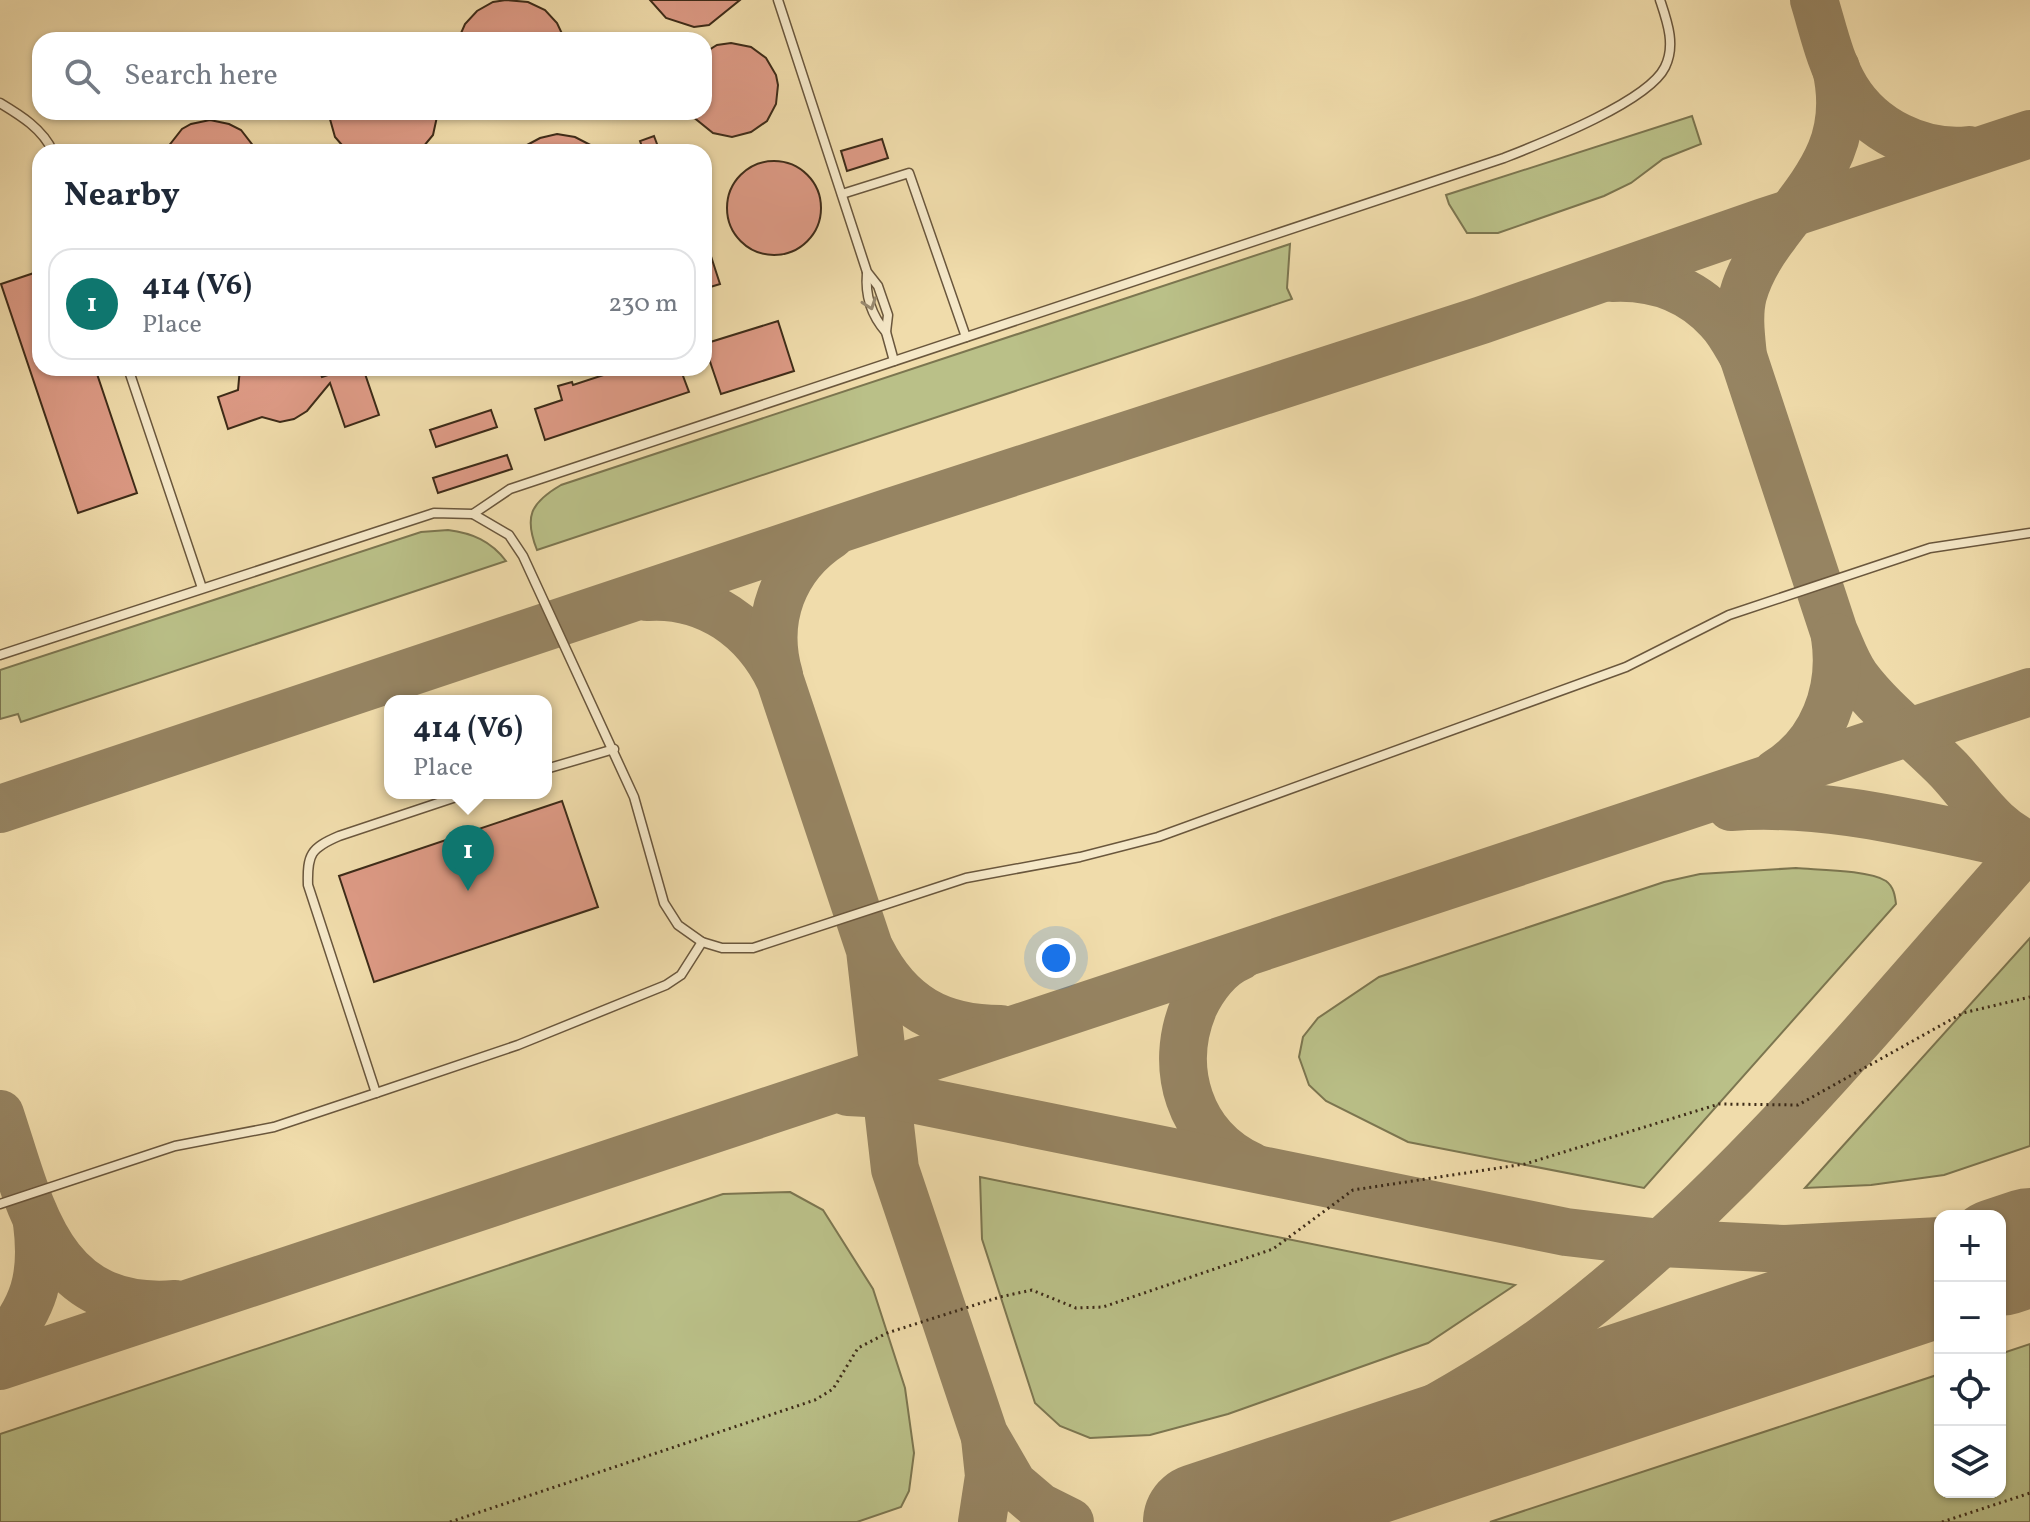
<!DOCTYPE html>
<html lang="en">
<head>
<meta charset="utf-8">
<style>
	:root { --surface:#fff; --page:#f6f6f7; --text:#1f2937; --muted:#747a83; --line:#e0e1e3; --accent:#0f766e }
	body { margin:0; font-family:Vollkorn,serif; background:var(--page); color:var(--text) }
	.controls { position:absolute; right:24px; bottom:24px; display:grid; overflow:hidden; border-radius:16px; box-shadow:0 2px 6px #0004 }
	.controls button { width:72px; height:72px; display:grid; place-items:center; padding:0; border:0; border-bottom:2px solid var(--line); background:var(--surface); color:var(--text); font:40px sans-serif }
	.you { position:absolute; left:1056px; top:958px; width:28px; height:28px; margin:-20px; border:6px solid #fff; border-radius:50%; background:#1a73e8; box-shadow:0 0 0 12px #1a73e833 }
	.badge { display:grid; place-items:center; width:52px; height:52px; border-radius:50%; background:var(--accent); color:#fff; font-size:26px; font-weight:700 }
	.pin { position:absolute; translate:-50% -66px; filter:drop-shadow(0 2px 4px #0008) }
	.pin::after { content:''; position:absolute; top:42px; width:28px; height:24px; background:inherit; clip-path:polygon(0 0,100% 0,50% 100%) }
	.popup { position:absolute; left:384px; top:695px; width:168px; height:104px; box-sizing:border-box; display:grid; place-content:center; border-radius:16px; background:var(--surface); filter:drop-shadow(0 2px 6px #0005); font-size:26px; white-space:nowrap; color:var(--muted) }
	.popup b { font-size:30px; color:var(--text) }
	.popup::after { content:''; position:absolute; left:50%; top:100%; margin-left:-16px; border:16px solid transparent; border-top-color:var(--surface) }
	.list { margin:0; padding:0; list-style:none }
	h2 { display:flex; justify-content:space-between; align-items:center; height:104px; margin:0; padding:0 32px; font-size:34px }
	h2 small { font-size:26px; font-weight:400; color:var(--muted) }
	.list li { display:grid; grid-template-columns:52px 1fr auto; gap:24px; align-items:center; box-sizing:border-box; height:112px; margin:0 16px 16px; padding:0 16px; border:2px solid var(--line); border-radius:24px }
	.list b { display:block; font-size:30px; white-space:nowrap }
	.list p { margin:0; font-size:26px; white-space:nowrap; color:var(--muted) }
	.list em { font-size:26px; font-style:normal; color:var(--muted) }
	.icon { flex:none; width:44px; height:44px; fill:none; stroke:currentColor; stroke-width:2; stroke-linecap:round; stroke-linejoin:round }
	.map { position:relative; flex:none; width:2030px; height:1522px; overflow:hidden }
	.search { position:absolute; background:var(--surface); box-shadow:0 2px 6px #0004; left:32px; top:32px; width:680px; height:88px; display:flex; align-items:center; gap:20px; box-sizing:border-box; padding:0 28px; border-radius:24px; color:var(--muted); font-size:30px }
	.panel { position:absolute; background:var(--surface); box-shadow:0 2px 6px #0004; left:32px; top:144px; width:680px; height:232px; border-radius:24px }
	.map>svg:first-child { display:block }
</style>
</head>
<body>
<div class="map">
<svg width="2030" height="1522" viewBox="0 0 2030 1522">
	<rect width="100%" height="100%" fill="#f0dcab"/>
	<filter id="stains"><feTurbulence type="fractalNoise" baseFrequency=".0025" numOctaves="4"/><feColorMatrix values="0 0 0 0 .2 0 0 0 0 .09 0 0 0 0 .02 0 0 0 .5 -.17"/></filter>
	<radialGradient id="worn" r=".72"><stop offset=".6" stop-color="#630" stop-opacity="0"/><stop offset="1" stop-color="#630" stop-opacity=".3"/></radialGradient>
	<g fill="#bac088" stroke="#7c7650" stroke-width="2">
		<path d="M1692 116 1701 144 1663 159 1631 183 1604 196 1498 233H1467L1449 204 1446 195Z"/>
		<path d="M1290 244 1287 288 1292 299 537 550C524 517 530 503 561 485Z"/>
		<path d="M448 530C472 533 491 541 506 561L21 722 18 714 0 719V670L421 532Z"/>
		<path d="M1796 868C1818 870 1868 870 1886 881 1894 887 1895 896 1896 904L1644 1188 1408 1142 1326 1101 1309 1085 1299 1057 1303 1037 1318 1018 1379 977 1664 882 1700 874Z"/>
		<path d="M2030 938V1146L1944 1175 1871 1185 1805 1188Z"/>
		<path d="M980 1177 1515 1285 1428 1343 1228 1414 1150 1435 1090 1438 1060 1426 1035 1403 982 1239Z"/>
		<path d="M790 1192 823 1210 873 1289 905 1388 914 1453 909 1491 901 1507 857 1522H0V1434L723 1194Z"/>
		<path d="M2030 1344V1522H1490L1940 1374V1492H2000V1354Z"/>
	</g>
	<g fill="none" stroke-linecap="round" stroke-linejoin="round">
		<g stroke="#968462" stroke-width="48">
			<path d="M1814 0C1823 29 1830 63 1846 89 1871 130 1921 155 1969 150"/>
			<path d="M1836 68C1853 142 1817 179 1775 235 1762 252 1749 273 1743 295 1738 315 1741 336 1743 356L1834 632C1841 647 1846 663 1856 677 1882 712 1919 739 1949 770 1975 798 1993 830 2030 845"/>
			<path d="M1612 278C1653 276 1691 289 1719 320 1729 330 1736 344 1743 356"/>
			<path d="M647 597C707 593 755 628 780 680L870 950 895 1169 984 1434 1013 1484 1040 1507 1070 1522"/>
			<path d="M779 675C763 620 783 566 831 535"/>
			<path d="M1776 773C1823 745 1843 690 1835 637"/>
			<path d="M1731 807C1829 800 1922 826 2017 845"/>
			<path d="M0 809 890 512 1482 320 1764 222 2030 134"/>
			<path d="M871 951C899 1006 940 1029 1001 1029"/>
			<path d="M1239 957C1219 965 1203 987 1194 1006 1168 1068 1189 1137 1251 1166"/>
			<path d="M848 1092 887 1094 1566 1232 1661 1243 1785 1249 1940 1241"/>
			<path d="M0 1114C31 1207 49 1314 175 1304"/>
			<path d="M2000 1232 2030 1227"/>
			<path d="M0 1348C34 1307 44 1277 37 1223"/>
			<path d="M0 1366 2030 692"/>
			<path d="M1211 1518C1335 1461 1463 1403 1571 1319 1745 1184 1884 1008 2030 845"/>
			<path d="M982 1522 989 1476 985 1438"/>
		</g>
		<g stroke="#968462" stroke-width="118">
			<path d="M2000 1257 2030 1247"/>
			<path d="M1202 1522 1940 1277"/>
		</g>
	</g>
	<g fill="#dd9a85" stroke="#3d2b18" stroke-width="2">
		<path d="M506 0 528 2 545 10 557 23 565 40H458L465 24 477 11 493 2Z"/>
		<path d="M650 0H740L709 25 694 27 666 18Z"/>
		<path d="M731 43 751 47 766 58 776 75 778 85 776 104 767 121 751 132 732 137 713 133 687 112H704V53L717 45Z"/>
		<path d="M328 112H438L433 135 419 152H348L335 137Z"/>
		<path d="M210 120 229 124 241 130 258 152H164L182 129 191 124Z"/>
		<path d="M557 134 575 137 604 152H514L540 138Z"/>
		<path d="M654 136 660 152H644L640 141Z"/>
		<path d="M882 139 888 158 847 171 841 151Z"/>
		<circle cx="774" cy="208" r="47"/>
		<path d="M704 244H707L720 284 704 289Z"/>
		<path d="M40 271V368H95L137 493 78 513 1 284Z"/>
		<path d="M778 321 794 371 721 394 704 344Z"/>
		<path d="M240 368H318L322 377 349 368H363L379 415 345 427 330 383 307 411 294 419 280 422 262 417 228 429 218 397 238 390Z"/>
		<path d="M625 368H638L640 374 658 368H680L689 392 545 440 535 409 562 400 558 386 572 382 573 385Z"/>
		<path d="M491 410 497 427 436 447 430 430Z"/>
		<path d="M507 455 512 469 438 493 433 478Z"/>
		<path d="M562 801 598 907 374 982 339 876Z"/>
	</g>
	<g fill="none" stroke-linecap="round" stroke-linejoin="round">
		<g stroke="#6a573d" stroke-width="11">
			<g id="lane">
				<path d="M778 0 867 272 878 286 888 315 886 332 894 361"/>
				<path d="M0 103C20 115 43 129 53 152"/>
				<path d="M842 194 909 173 966 337"/>
				<path d="M867 273C865 296 871 315 886 332"/>
				<path d="M128 368 202 588"/>
				<path d="M473 514 509 535 523 556 634 797 664 903 678 925 702 942"/>
				<path d="M0 655 434 513 473 514 510 489 1504 158C1542 143 1648 102 1665 67 1676 45 1667 21 1660 0"/>
				<path d="M546 769 614 749"/>
				<path d="M376 1093 308 885C307 854 311 848 339 836L468 793"/>
				<path d="M0 1204 175 1146 274 1127 376 1093 518 1045 666 985 681 975 702 942 722 948H753L966 878 1080 857 1158 837 1626 667 1729 615 1930 548 2030 533"/>
			</g>
		</g>
		<g stroke="#3d2b18" stroke-width="3" stroke-dasharray="2 4" stroke-linecap="butt">
			<path d="M450 1522 815 1400 833 1389 858 1348 887 1333 1000 1297 1032 1290 1076 1308 1103 1307 1273 1249 1353 1190 1525 1164 1719 1104 1798 1105 1963 1013 2030 997"/>
			<path d="M1942 1522 2030 1493"/>
		</g>
		<use href="#lane" stroke="#f5e8c8" stroke-width="8"/>
	</g>
	<defs><path id="oneway-chevron" d="M-2-3.5L2.5 0L-2 3.5" fill="none" stroke-width="1.6" stroke-linecap="round" stroke-linejoin="round" transform="scale(2)"/></defs>
	<use stroke="#998a70" href="#oneway-chevron" transform="translate(870 304) rotate(71)"/>
	<rect width="100%" height="100%" filter="url(#stains)"/>
	<rect width="100%" height="100%" fill="url(#worn)"/>
</svg>
<div class="controls">
<button>+</button>
<button>−</button>
<button><svg class="icon" aria-label="locate" viewBox="0 0 24 24"><circle cx="12" cy="12" r="6"/><path d="M12 2v4M12 18v4M2 12h4M18 12h4"/></svg></button>
<button><svg class="icon" aria-label="layers" viewBox="0 0 24 24"><path d="M12 4l9 5-9 5-9-5zM3 14l9 5 9-5"/></svg></button>
</div>
<div class="you"></div>
<div class="pin badge" style="left:468px;top:891px">1</div>
<div class="popup"><b>414 (V6)</b>Place</div>
<div class="search"><svg class="icon" aria-label="search" viewBox="0 0 24 24"><circle cx="10" cy="10" r="6"/><path d="M15 15l6 6"/></svg>Search here</div>
<section class="panel">
<h2>Nearby<small></small></h2>
<ul class="list">
<li><span class="badge">1</span><div><b>414 (V6)</b><p>Place</p></div><em>230 m</em></li>
</ul>
</section>
</div>
</body>
</html>
